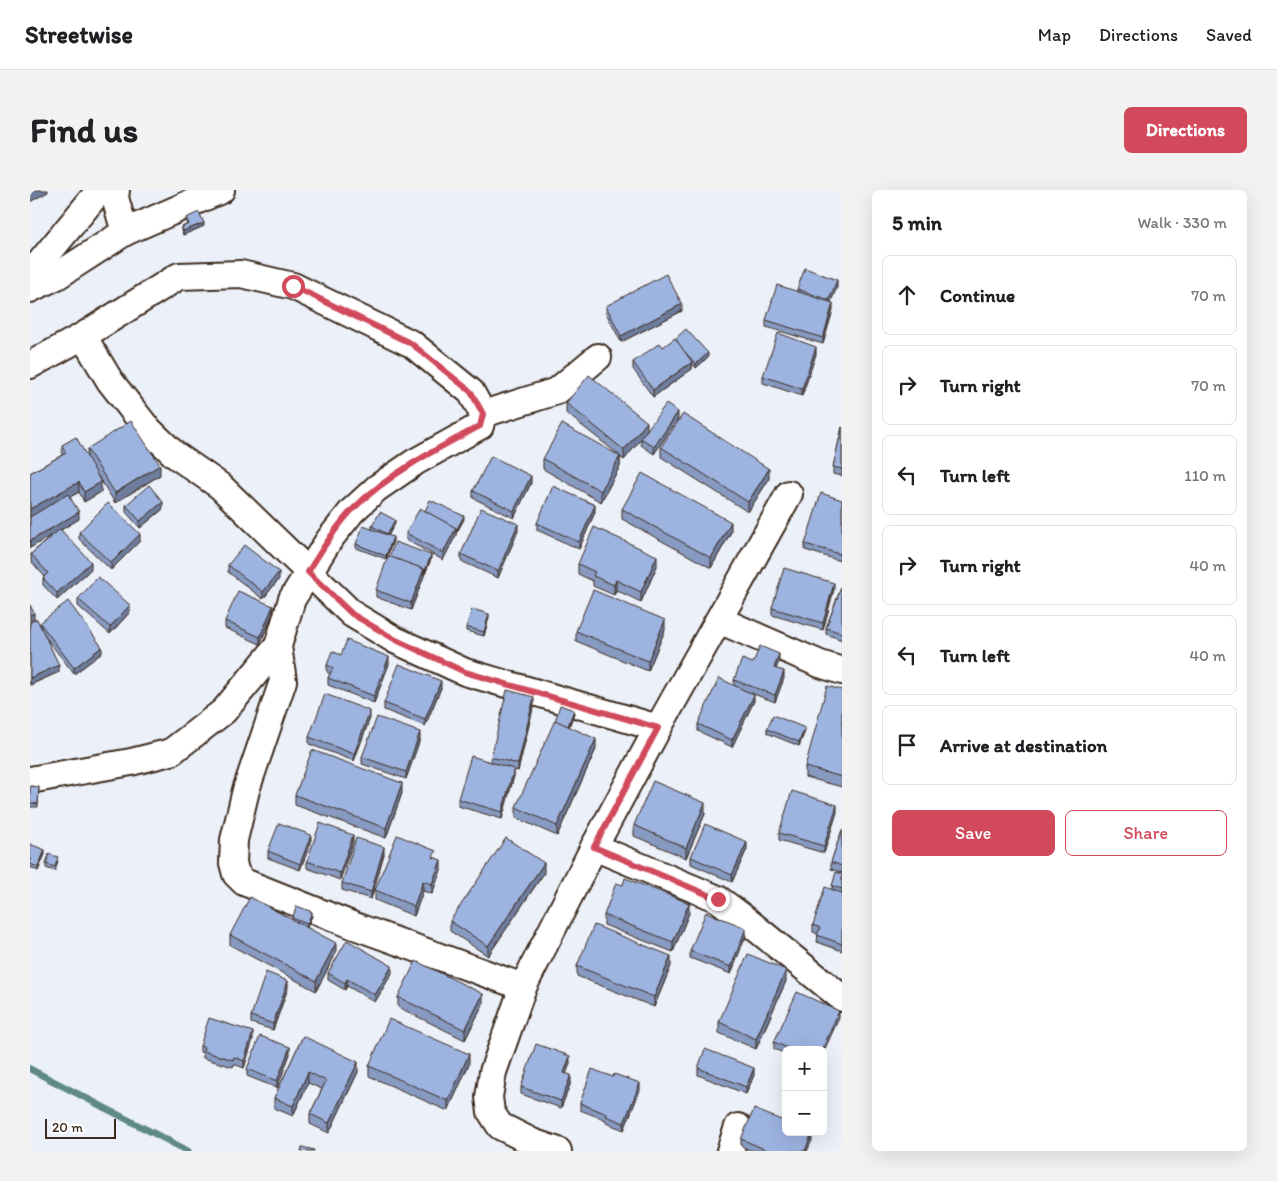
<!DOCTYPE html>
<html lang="en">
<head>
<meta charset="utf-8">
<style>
	:root { --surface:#fff; --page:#f2f2f2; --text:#202124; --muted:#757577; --line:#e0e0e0; --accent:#d1495b }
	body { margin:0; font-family:Itim,sans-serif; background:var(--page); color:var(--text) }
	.controls { position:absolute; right:15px; bottom:15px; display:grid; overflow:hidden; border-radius:8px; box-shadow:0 5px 20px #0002 }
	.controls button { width:45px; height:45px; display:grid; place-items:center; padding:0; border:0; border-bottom:1px solid var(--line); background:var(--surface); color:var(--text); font:25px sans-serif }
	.scale { position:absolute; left:15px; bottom:12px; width:71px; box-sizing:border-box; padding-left:5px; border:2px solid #3b2a1e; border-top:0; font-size:14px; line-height:18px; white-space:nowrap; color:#3b2a1e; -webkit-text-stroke:4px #fff; paint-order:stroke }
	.stop { position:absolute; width:15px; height:15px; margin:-11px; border:4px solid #d1495b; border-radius:50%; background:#fff }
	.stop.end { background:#d1495b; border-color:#fff; box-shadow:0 1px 5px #0008 }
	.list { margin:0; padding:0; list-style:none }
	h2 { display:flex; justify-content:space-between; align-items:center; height:65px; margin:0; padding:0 20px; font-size:21px }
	h2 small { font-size:16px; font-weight:400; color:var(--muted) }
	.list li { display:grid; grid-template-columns:32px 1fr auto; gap:15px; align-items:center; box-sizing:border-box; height:80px; margin:0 10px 10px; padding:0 10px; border:1px solid var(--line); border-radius:8px }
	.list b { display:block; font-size:19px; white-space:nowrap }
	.list em { font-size:16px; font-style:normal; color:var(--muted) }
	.actions { display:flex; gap:10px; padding:15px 20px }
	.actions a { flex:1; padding:11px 0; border:1px solid var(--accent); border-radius:8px; text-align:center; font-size:18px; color:var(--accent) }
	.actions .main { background:var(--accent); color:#fff }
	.icon { flex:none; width:28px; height:28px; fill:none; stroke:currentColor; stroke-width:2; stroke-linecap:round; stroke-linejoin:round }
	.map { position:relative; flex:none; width:812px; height:961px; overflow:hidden; border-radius:8px }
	header { display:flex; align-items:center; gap:30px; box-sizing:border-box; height:70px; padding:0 25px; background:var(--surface); border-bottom:1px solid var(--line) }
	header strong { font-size:24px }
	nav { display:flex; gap:28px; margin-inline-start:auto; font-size:18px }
	.intro { display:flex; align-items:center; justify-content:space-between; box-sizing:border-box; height:120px; padding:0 30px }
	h1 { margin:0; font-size:35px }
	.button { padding:12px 22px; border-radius:8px; background:var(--accent); color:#fff; font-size:18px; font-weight:700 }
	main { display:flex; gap:30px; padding:0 30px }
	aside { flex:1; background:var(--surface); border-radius:8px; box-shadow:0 5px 20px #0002 }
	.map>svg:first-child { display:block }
</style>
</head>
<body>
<header>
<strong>Streetwise</strong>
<nav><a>Map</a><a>Directions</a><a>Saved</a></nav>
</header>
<div class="intro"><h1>Find us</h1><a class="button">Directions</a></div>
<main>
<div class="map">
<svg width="812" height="961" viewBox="0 0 812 961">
	<rect width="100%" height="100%" fill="#ebf0f9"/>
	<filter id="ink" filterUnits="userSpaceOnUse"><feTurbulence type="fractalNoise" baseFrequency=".02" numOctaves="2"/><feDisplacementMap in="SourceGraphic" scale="10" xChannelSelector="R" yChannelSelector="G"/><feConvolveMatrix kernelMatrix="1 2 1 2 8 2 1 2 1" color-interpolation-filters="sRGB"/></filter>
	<g filter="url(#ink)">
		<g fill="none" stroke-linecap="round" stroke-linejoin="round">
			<path stroke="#5f8987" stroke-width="7" d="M0 879 158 961"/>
			<g stroke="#3b2a1e" stroke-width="30">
				<g id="minor">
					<path d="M86 0 85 8 95 42"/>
					<path d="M0 88 9 74 70 0"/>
					<path d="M0 99 27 86 95 42 191 0"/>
					<path d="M53 146 80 191 116 237 144 264 190 296 322 424 365 450 435 482 628 538"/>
					<path d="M0 175 53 146 149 86 211 84 263 96 382 154 441 202 453 224 450 236 385 272 347 298 322 321 299 350 262 409 248 456 253 491 216 600 204 650 203 673 206 684 214 692 322 735 493 797"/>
					<path d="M453 224 527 201 568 167"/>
					<path d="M689 430 790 474 812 481"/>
					<path d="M0 590 101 572 141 562 194 521 248 456"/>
					<path d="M564 657 688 709 711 726 812 808"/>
					<path d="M528 961 502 952 470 936 461 922 459 907 463 882 493 797 564 657 628 538 759 304"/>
					<path d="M700 961 708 937"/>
				</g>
			</g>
			<use href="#minor" stroke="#fff" stroke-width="26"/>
		</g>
		<g fill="#879ac1" stroke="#3b2a1e">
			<path d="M156 28 174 36 153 45 152 40V37L158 34 156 31Z"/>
			<path d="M807 97 800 113 803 120 793 154 736 137V130L767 102V99Z"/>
			<path d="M576 116 652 121 591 152 576 123Z"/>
			<path d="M633 157 678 167 666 178 662 173V179L623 207 603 179V172Z"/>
			<path d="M786 164 772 206 733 193V186Z"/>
			<path d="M536 213 617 240 648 229 624 264 611 255V249L594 270 590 267V276L571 312 513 279V269L589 265 536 223Z"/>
			<path d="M812 237V286L803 284V277Z"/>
			<path d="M32 255 57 267V259L130 285 85 313 68 286 71 302 54 312 49 302 40 307 49 329 31 340 61 379 27 410 13 395V388L15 387 1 371V364L23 344 0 358V283L32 265Z"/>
			<path d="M631 257 739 289 718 322 631 267Z"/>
			<path d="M501 293 484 328 443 308V301Z"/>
			<path d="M812 310V364L810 371 775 360V354Z"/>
			<path d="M96 315 133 319 110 338 96 322Z"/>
			<path d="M592 319 701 342 681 378 592 329Z"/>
			<path d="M395 321 434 329 427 342H426V345L413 370 376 350V343Z"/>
			<path d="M565 322 549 359 507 340V333Z"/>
			<path d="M365 333 358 346 363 351 356 369 326 358V354L342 339V336Z"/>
			<path d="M488 341 468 388 431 371V364Z"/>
			<path d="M49 342 110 351 81 380 49 349Z"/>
			<path d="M401 369 395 384H394V386L381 420 346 407V400Z"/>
			<path d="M548 374 627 376 611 412 586 400 584 405 563 396V391L548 384Z"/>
			<path d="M198 375 249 389 233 409 198 382Z"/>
			<path d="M812 395V450L796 444V438Z"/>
			<path d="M804 399 793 440 742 425V418Z"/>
			<path d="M48 409 100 422 80 444 48 416Z"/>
			<path d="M243 423 230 454 195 438V431Z"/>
			<path d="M459 427 454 446 436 441V437Z"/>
			<path d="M0 432 10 434 72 463 44 484 17 449 29 482 0 495Z"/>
			<path d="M635 440 618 481 546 451V441Z"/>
			<path d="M311 465 359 474 344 513 298 495V488L300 484 297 482V475Z"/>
			<path d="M749 471 746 478 754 488 745 512 721 503 724 511 702 557 668 541V534L704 495V490L723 473Z"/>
			<path d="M411 498 395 536 354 520V513Z"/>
			<path d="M812 500V597L775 587V577Z"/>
			<path d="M504 514 488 581 484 580V586L472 629 428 616V609L461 572V567Z"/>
			<path d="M544 523 539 537 566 559 527 646 486 628V617Z"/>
			<path d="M340 528 324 571 279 554V547Z"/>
			<path d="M737 539 775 541 769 556 737 543Z"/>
			<path d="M390 549 376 589 332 574V567Z"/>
			<path d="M0 596 9 597 8 617H0Z"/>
			<path d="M372 603 356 648 265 615V605Z"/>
			<path d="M807 622 794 663 749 650V643Z"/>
			<path d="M675 624 656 668 604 646V635Z"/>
			<path d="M812 640V683L801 679V672Z"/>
			<path d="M281 652 270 680 238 668V661Z"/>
			<path d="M323 652 310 690 277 678V671Z"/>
			<path d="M0 654 15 664 8 681 0 677Z"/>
			<path d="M717 659 702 692 661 674V667Z"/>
			<path d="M354 664 341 709 312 700V693Z"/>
			<path d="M406 668 411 680 402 704 393 701 384 726 345 710V700Z"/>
			<path d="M28 671 25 681 16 678V674Z"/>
			<path d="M514 683 458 766 420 741V731Z"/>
			<path d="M812 684V761L787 752 788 744 783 742V735L802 699V696Z"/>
			<path d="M659 723 643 762 574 735V725Z"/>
			<path d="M282 726 277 737 306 763 286 801 200 755V745L262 730V728Z"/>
			<path d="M716 745 701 784 660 768V761Z"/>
			<path d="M547 776H641L624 817 547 786Z"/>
			<path d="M298 783H362L345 812 317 796 315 800 298 790Z"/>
			<path d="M756 791 726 859 689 843V832Z"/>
			<path d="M258 798 243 840 221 833V826Z"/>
			<path d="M368 807 453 814 435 850 368 817Z"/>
			<path d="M809 828 793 860H756V864L744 859V852Z"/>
			<path d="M273 846 328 882 299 943 280 934V924L292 899 278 893 263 926 244 918V908Z"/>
			<path d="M223 849 214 878 204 874 203 877 173 868V863L170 862V856Z"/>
			<path d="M260 864 247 898 217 886V879Z"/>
			<path d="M540 873 536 884 541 892 531 918 491 904V897Z"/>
			<path d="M439 874 418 921 339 886V876Z"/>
			<path d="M668 878 724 885 716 904 668 885Z"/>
			<path d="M583 887 610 900 594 940 576 933V930L550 920V913Z"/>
			<path d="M711 949 782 950 777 961H722L711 956Z"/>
		</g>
		<g fill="#6e7d9d" stroke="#3b2a1e">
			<path d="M3 0H18V2L0 12V2Z"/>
			<path d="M174 33V36L153 45V41Z"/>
			<path d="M807 90V97L799 117V110Z"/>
			<path d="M803 113V120L793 154V148Z"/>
			<path d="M652 114V121L591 152V146Z"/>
			<path d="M786 157V164L772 206V199Z"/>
			<path d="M678 163V167L666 178V174Z"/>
			<path d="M662 172V179L623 207V200Z"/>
			<path d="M648 222V229L624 264V257Z"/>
			<path d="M617 232V242L594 270V260Z"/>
			<path d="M590 266V276L571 312V301Z"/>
			<path d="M130 275V285L85 313V303Z"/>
			<path d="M739 279V289L718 322V312Z"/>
			<path d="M501 286V293L484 328V321Z"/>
			<path d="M49 292V302L0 329V319Z"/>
			<path d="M71 292V302L54 312V302Z"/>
			<path d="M133 312V319L110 338V331Z"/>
			<path d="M565 315V322L549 359V352Z"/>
			<path d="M49 322V329L0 358V351Z"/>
			<path d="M434 326V329L427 342V339Z"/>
			<path d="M365 330V333L357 348V344Z"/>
			<path d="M701 332V342L681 378V368Z"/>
			<path d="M488 334V341L468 388V381Z"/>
			<path d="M426 338V345L413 370V363Z"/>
			<path d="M110 344V351L81 380V373Z"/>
			<path d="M363 347V351L356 369V366Z"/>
			<path d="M812 357V364L810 371V364Z"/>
			<path d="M401 365V369L395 384V381Z"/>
			<path d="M627 366V376L611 412V402Z"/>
			<path d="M61 372V379L27 410V403Z"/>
			<path d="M394 379V386L381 420V413Z"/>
			<path d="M249 382V389L233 409V402Z"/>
			<path d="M586 390V400L584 405V395Z"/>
			<path d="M804 393V399L793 440V433Z"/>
			<path d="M100 415V422L80 444V437Z"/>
			<path d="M243 416V423L230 454V447Z"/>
			<path d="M4 423V430L0 432V425Z"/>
			<path d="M459 424V427L454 446V442Z"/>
			<path d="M635 430V440L618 481V471Z"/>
			<path d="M72 457V463L44 484V478Z"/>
			<path d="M749 464V471L744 485V478Z"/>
			<path d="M359 467V474L344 513V506Z"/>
			<path d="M29 475V482L0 495V488Z"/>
			<path d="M754 481V488L745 512V505Z"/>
			<path d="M411 491V498L395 536V529Z"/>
			<path d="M724 505V511L702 557V550Z"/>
			<path d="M504 507V514L488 581V574Z"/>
			<path d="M544 520V523L538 540V536Z"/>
			<path d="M340 521V528L324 571V564Z"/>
			<path d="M775 538V541L769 556V552Z"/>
			<path d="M390 542V549L376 589V582Z"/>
			<path d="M566 549V559L527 646V636Z"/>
			<path d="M484 579V586L472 629V622Z"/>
			<path d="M372 593V603L356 648V638Z"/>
			<path d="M675 613V624L656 668V658Z"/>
			<path d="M807 615V622L794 663V656Z"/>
			<path d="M281 645V652L270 680V674Z"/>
			<path d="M323 645V652L310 690V683Z"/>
			<path d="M717 652V659L702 692V685Z"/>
			<path d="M354 657V664L341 709V702Z"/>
			<path d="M15 660V664L8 681V677Z"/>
			<path d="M411 670V680L402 704V694Z"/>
			<path d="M514 673V683L458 766V756Z"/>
			<path d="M393 691V701L384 726V716Z"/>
			<path d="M659 713V723L643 762V752Z"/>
			<path d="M282 722V726L277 737V734Z"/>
			<path d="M716 738V745L701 784V777Z"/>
			<path d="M306 753V763L286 801V791Z"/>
			<path d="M641 766V776L624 817V807Z"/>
			<path d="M362 776V783L345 812V805Z"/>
			<path d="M756 780V791L726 859V849Z"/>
			<path d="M317 789V796L315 800V793Z"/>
			<path d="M258 791V798L243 840V834Z"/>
			<path d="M453 804V814L435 850V840Z"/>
			<path d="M809 821V828L793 863V860H792Z"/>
			<path d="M223 842V849L214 878V871Z"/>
			<path d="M260 857V864L247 898V891Z"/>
			<path d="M439 864V874L418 921V911Z"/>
			<path d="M540 866V873L534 890V883Z"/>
			<path d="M328 872V882L299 943V933Z"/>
			<path d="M724 878V885L716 904V897Z"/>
			<path d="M278 882V893L263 926V916Z"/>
			<path d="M541 885V892L531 918V911Z"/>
			<path d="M610 893V900L594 940V933Z"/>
			<path d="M782 943V950L777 961H775Z"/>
		</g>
		<g fill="#9db3e0" stroke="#3b2a1e">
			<path d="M169 22 174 33 153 41 152 37 159 34 156 28Z"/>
			<path d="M775 78 807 90 799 110 767 99Z"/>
			<path d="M636 84 652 114 591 146 576 116Z"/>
			<path d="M747 95 803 113 793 148 736 130Z"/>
			<path d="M656 139 678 163 666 174 653 160 645 149Z"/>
			<path d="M748 143 786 157 772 199 733 186Z"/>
			<path d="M645 148 662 172 623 200 603 172 630 153 633 157Z"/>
			<path d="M559 185 617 232 594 260 536 213Z"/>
			<path d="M636 214 648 222 624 257 611 248Z"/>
			<path d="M653 224 739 279 718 312 631 257Z"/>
			<path d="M101 231 130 275 85 303 57 259Z"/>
			<path d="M532 234 590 266 571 301 513 269Z"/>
			<path d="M812 237V279L803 277Z"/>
			<path d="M46 247 71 292 54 302 49 292 0 319V283L36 263 32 255Z"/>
			<path d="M461 266 501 286 484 321 443 301Z"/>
			<path d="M612 283 701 332 681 368 592 319Z"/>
			<path d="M119 295 133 312 110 331 96 315Z"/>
			<path d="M523 296 565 315 549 352 507 333Z"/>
			<path d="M791 303 812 310V357L810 364 775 354Z"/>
			<path d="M38 304 49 322 0 351V327Z"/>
			<path d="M400 310 434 326 427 339 395 321Z"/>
			<path d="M78 313 110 344 81 373 49 342Z"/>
			<path d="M390 318 426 338 413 363 376 343Z"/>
			<path d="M451 318 488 334 468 381 431 364Z"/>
			<path d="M350 322 365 330 357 344 342 336Z"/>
			<path d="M333 336 363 347 356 366 326 354Z"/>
			<path d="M564 337 627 366 611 402 586 390 584 395 563 386 565 382 548 374Z"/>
			<path d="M30 339 61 372 27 403 13 388 18 383 1 364Z"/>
			<path d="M365 352 401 365 395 381 394 380V379L359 367Z"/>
			<path d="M214 355 249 382 233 402 198 375Z"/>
			<path d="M358 366 394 379 381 413 346 400Z"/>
			<path d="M754 378 804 393 793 433 742 418Z"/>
			<path d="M68 387 100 415 80 437 48 409Z"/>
			<path d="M812 395V443L796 438Z"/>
			<path d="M563 400 635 430 618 471 546 441Z"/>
			<path d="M208 401 243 416 230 447 195 431Z"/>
			<path d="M38 411 72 457 44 478 10 433Z"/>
			<path d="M0 415 4 423 0 425Z"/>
			<path d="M442 419 459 424 454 442 436 437Z"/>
			<path d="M7 429 29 475 0 488V432Z"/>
			<path d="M317 450 359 467 344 506 298 488 303 478 297 475 302 461 311 465Z"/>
			<path d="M730 456 749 464 744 478 754 481 745 505 704 490 712 469 723 473Z"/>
			<path d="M369 474 411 491 395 529 354 513Z"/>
			<path d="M689 488 724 505 702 550 668 534Z"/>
			<path d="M797 496 812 500V587L775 577Z"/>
			<path d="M477 500 504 507 488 574 461 567Z"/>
			<path d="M295 504 340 521 324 564 279 547Z"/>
			<path d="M530 515 544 520 538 536 525 531Z"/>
			<path d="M743 525 775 538 769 552 737 539Z"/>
			<path d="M347 527 390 542 376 582 332 567Z"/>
			<path d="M525 530 566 549 527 636 486 617Z"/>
			<path d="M282 560 372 593 356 638 265 605Z"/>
			<path d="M441 566 484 579 472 622 428 609Z"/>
			<path d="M623 591 675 613 656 658 604 635Z"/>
			<path d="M0 596 9 597 8 614 0 613Z"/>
			<path d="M762 601 807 615 794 656 749 643Z"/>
			<path d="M249 633 281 645 270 674 238 661Z"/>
			<path d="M290 633 323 645 310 683 277 671Z"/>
			<path d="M675 634 717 652 702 685 661 667Z"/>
			<path d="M812 640V676L801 672Z"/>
			<path d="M367 645 406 661 403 667 411 670 402 694 393 691 384 716 345 700Z"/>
			<path d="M326 648 354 657 341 702 312 693Z"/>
			<path d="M476 648 514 673 458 756 420 731Z"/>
			<path d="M0 654 15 660 8 677 0 674Z"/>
			<path d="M19 664 28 667 25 677 16 674Z"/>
			<path d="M806 682 812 684V699L802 696Z"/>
			<path d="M595 688 659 713 643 752 574 725 586 693 593 695Z"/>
			<path d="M795 697 812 703V754L787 745 790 738 783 735Z"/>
			<path d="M220 707 306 753 286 791 200 745Z"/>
			<path d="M267 716 282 722 277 734 262 728Z"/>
			<path d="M676 722 716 738 701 777 660 761Z"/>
			<path d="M564 735 641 766 624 807 547 776Z"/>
			<path d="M317 750 362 776 345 805 317 789 315 793 298 783Z"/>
			<path d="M718 764 756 780 726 849 689 832Z"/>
			<path d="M386 771 453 804 435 840 368 807Z"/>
			<path d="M236 782 258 791 243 834 221 826Z"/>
			<path d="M767 802 809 821 792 860H762L744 852Z"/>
			<path d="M179 828 223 842 214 871 204 867 203 870 173 861 174 857 170 856Z"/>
			<path d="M359 829 439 864 418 911 339 876Z"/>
			<path d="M230 846 260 857 247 891 217 879Z"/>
			<path d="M273 846 328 872 299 933 280 924 296 891 278 882 263 916 244 908Z"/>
			<path d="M506 854 540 866 534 883 541 885 531 911 491 897Z"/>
			<path d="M675 859 724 878 716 897 668 878Z"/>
			<path d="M562 879 583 887 584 884 610 893 594 933 576 926 577 924 550 913Z"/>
			<path d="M724 919 756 932V942H780L782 943 775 961H739L711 949Z"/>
			<path d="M272 957 284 960V961H271Z"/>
		</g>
	</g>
	<g fill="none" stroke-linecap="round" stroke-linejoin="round" filter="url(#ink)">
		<path stroke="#d1495b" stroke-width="6" d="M263 96 382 154 441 202 453 224 450 236C406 259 358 284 322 320 305 338 291 361 278 382L322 424 366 450 435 482 628 538 564 657 688 709"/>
	</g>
</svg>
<div class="controls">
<button>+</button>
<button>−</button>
</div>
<div class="scale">20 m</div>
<div class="stop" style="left:263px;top:96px"></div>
<div class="stop end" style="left:688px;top:709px"></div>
</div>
<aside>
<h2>5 min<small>Walk · 330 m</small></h2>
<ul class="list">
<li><svg class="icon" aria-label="ahead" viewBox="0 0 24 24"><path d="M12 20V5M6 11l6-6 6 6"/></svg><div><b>Continue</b></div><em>70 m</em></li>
<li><svg class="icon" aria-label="right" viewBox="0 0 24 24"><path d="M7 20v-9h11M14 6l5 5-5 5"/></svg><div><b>Turn right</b></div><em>70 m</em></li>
<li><svg class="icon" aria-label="left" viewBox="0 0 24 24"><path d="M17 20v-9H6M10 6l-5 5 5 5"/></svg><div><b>Turn left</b></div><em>110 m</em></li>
<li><svg class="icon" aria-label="right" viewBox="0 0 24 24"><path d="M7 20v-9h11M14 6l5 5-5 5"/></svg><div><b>Turn right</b></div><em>40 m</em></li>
<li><svg class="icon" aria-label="left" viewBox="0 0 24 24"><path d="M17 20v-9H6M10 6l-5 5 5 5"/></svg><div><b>Turn left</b></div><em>40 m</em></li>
<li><svg class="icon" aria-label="arrive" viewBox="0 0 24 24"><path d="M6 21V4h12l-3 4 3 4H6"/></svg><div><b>Arrive at destination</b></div></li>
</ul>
<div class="actions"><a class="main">Save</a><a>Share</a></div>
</aside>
</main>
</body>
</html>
